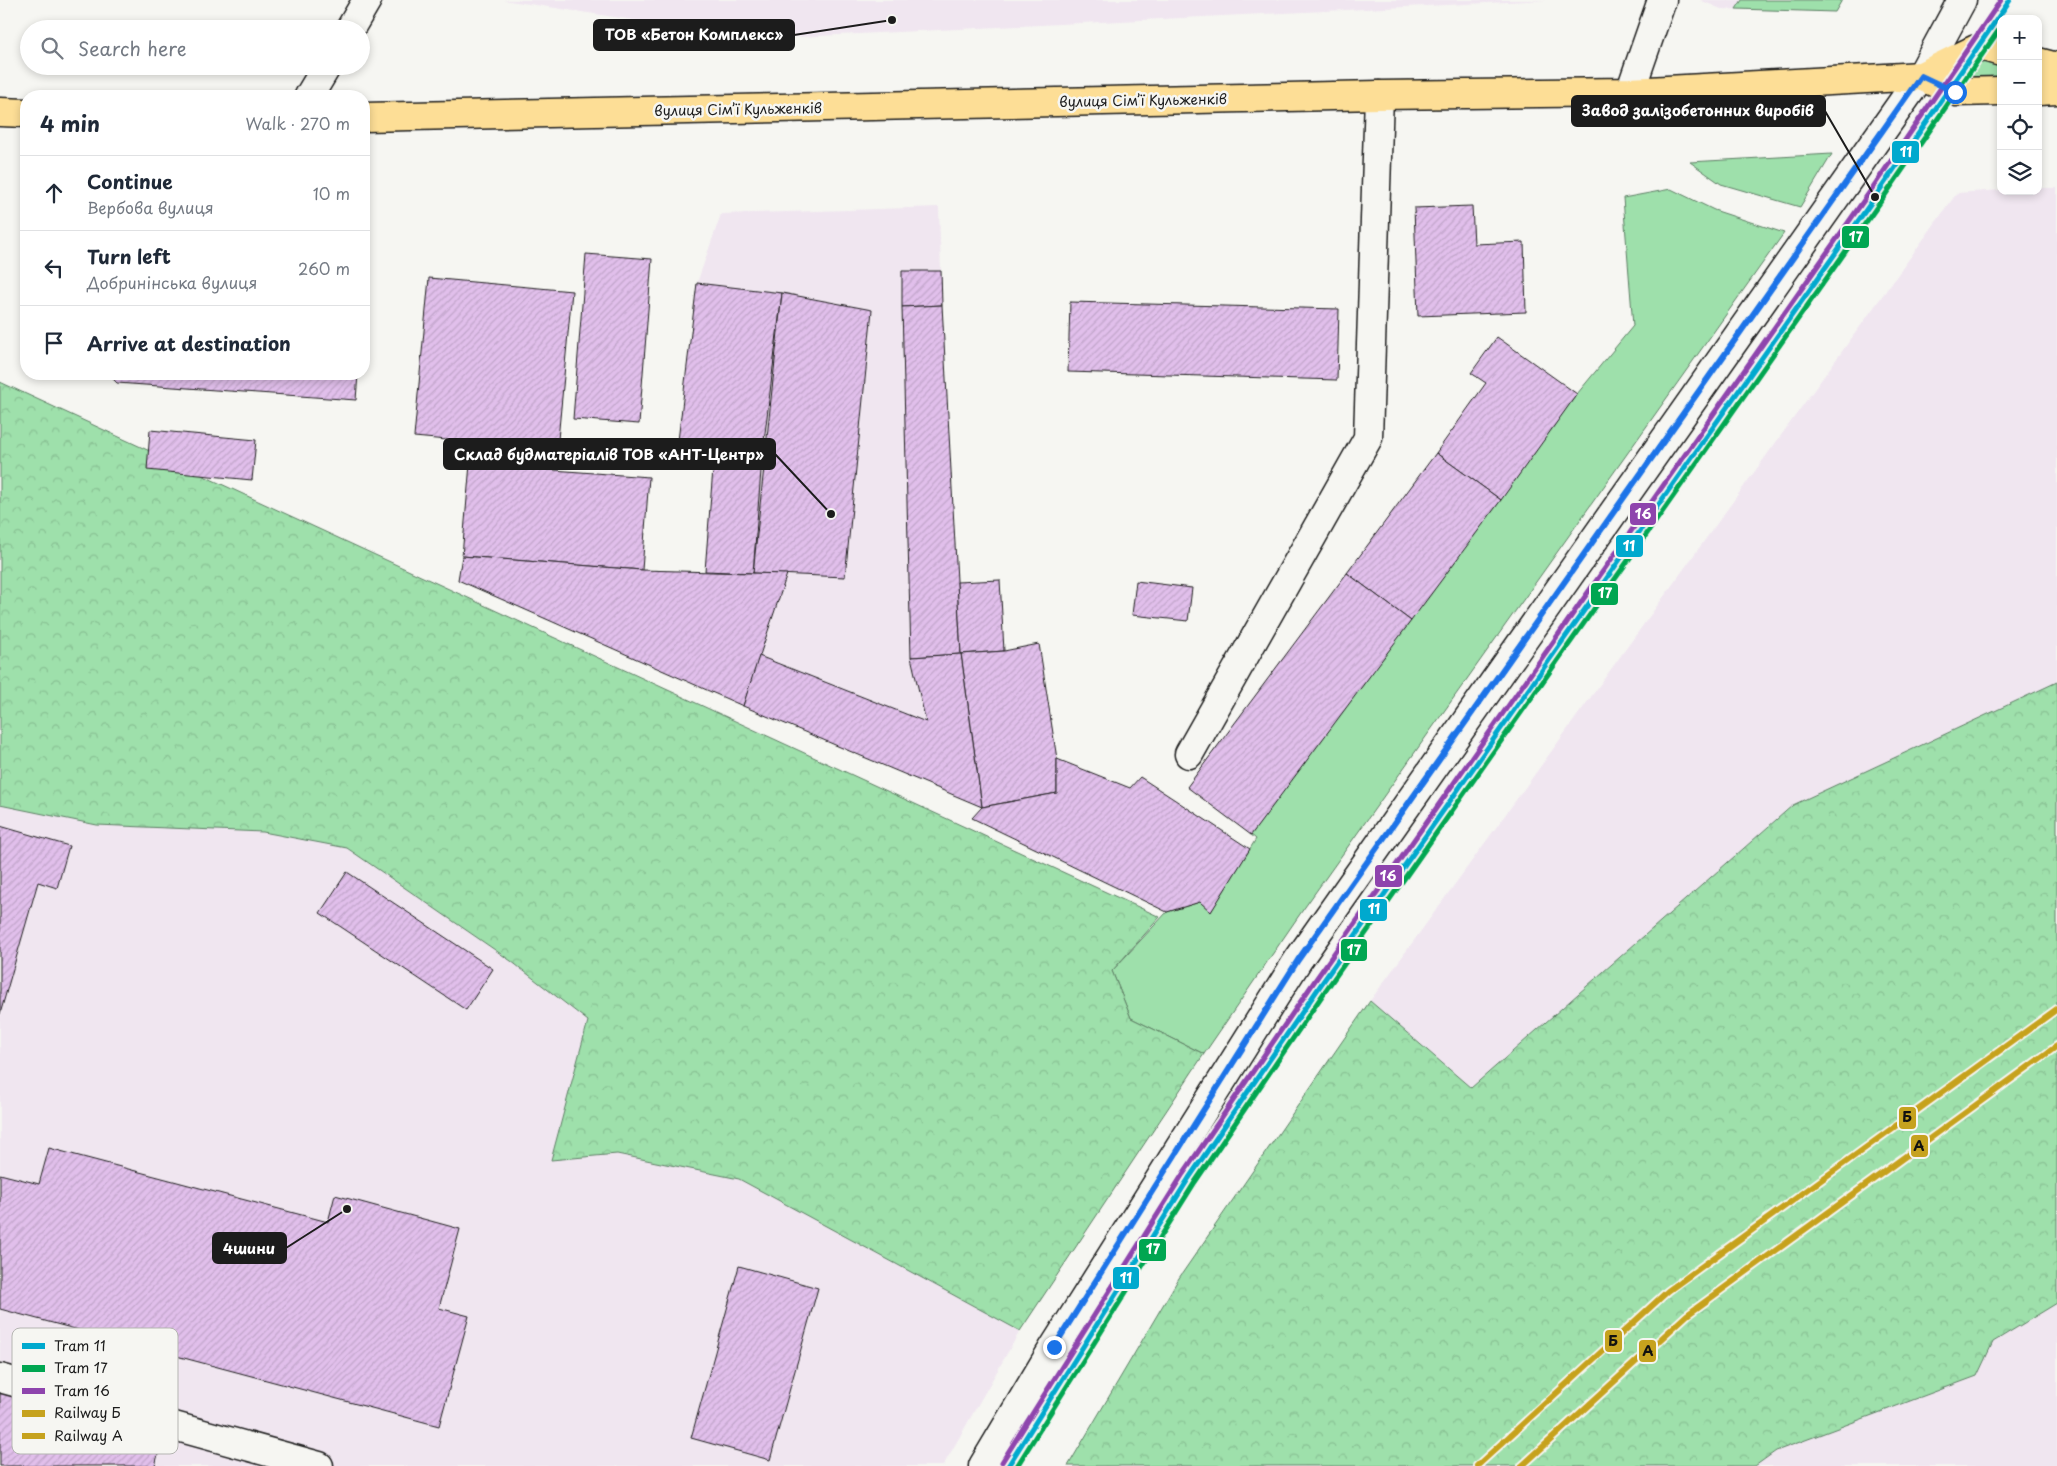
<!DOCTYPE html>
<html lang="en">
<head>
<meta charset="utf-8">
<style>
	:root { --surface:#fff; --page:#f6f6f7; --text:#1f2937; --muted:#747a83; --line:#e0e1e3 }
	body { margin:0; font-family:"Playpen Sans",sans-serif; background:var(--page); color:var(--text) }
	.controls { position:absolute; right:15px; top:15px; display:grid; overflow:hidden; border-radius:10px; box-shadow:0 2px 8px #0003 }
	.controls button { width:45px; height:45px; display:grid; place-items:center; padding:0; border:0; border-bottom:1px solid var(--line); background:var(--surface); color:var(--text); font:25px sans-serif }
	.stop { position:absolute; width:15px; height:15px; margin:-11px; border:4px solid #1a73e8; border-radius:50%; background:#fff }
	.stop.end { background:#1a73e8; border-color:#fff; box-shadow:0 1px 5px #0008 }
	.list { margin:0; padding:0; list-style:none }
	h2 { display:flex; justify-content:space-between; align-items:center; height:65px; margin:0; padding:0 20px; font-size:21px }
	h2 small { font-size:16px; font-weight:400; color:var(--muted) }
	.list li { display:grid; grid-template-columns:32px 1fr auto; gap:15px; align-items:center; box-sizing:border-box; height:75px; padding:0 20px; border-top:1px solid var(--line) }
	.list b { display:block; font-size:19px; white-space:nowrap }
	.list p { margin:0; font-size:16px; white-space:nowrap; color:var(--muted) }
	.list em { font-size:16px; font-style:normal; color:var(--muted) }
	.icon { flex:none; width:28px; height:28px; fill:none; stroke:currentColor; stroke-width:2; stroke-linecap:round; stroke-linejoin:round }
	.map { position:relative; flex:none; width:2057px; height:1466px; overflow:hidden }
	.search { position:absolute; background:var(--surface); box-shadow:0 2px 8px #0003; left:20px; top:20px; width:350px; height:55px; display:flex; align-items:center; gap:12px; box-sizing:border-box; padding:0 18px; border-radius:28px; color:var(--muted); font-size:19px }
	.panel { position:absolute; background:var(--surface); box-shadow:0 2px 8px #0003; left:20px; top:90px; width:350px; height:290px; border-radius:20px }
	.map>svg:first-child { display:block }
</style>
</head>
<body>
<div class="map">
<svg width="2057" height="1466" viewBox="0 0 2057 1466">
	<defs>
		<pattern id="forest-crowns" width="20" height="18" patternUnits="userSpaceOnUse" patternTransform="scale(1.25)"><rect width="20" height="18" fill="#9ee0ab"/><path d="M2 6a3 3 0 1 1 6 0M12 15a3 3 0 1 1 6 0" fill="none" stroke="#88c093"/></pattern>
		<pattern id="building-hatch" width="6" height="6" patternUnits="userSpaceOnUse" patternTransform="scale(1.25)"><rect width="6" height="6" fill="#e1bfeb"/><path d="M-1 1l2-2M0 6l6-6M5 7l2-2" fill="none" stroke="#c0a4c9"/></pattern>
	</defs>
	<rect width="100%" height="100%" fill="#f6f6f2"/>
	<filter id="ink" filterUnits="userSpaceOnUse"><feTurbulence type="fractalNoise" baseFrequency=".02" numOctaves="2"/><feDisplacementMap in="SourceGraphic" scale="10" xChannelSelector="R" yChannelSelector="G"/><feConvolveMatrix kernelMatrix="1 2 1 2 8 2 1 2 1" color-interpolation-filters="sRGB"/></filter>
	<g filter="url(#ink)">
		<g fill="#f0e6f0">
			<path d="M503 0H1547L758 39Z"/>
			<path d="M1700 0H1842L1835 12 1721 9Z"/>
			<path d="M2038 188H2057V682L1793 805 1471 1088 1370 1001 1957 193 2001 190 2038 191Z"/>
			<path d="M939 207 942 305 961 654 982 807 743 706 787 574 705 571 714 457 677 449 697 283 721 214Z"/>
			<path d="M0 805 97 825 263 832 347 848 511 961 588 1021 551 1160 617 1154 739 1179 1020 1331 943 1466H0Z"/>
			<path d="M2057 1303V1466H1755L1776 1451 1977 1376 1993 1342Z"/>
		</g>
		<g fill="#9ee0ab" stroke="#5d7e64">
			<path d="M1742 0H1842L1835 12 1736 9Z"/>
			<path d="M1984 51 2001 56V88L1959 89Z"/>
			<path d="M1832 154 1800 207 1721 184 1690 162Z"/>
			<path d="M1671 189 1714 210 1784 233 1300 914 1204 1054 1131 1018 1112 971 1167 912 1200 902 1211 911 1256 839 1250 834 1577 394 1633 326 1623 198Z"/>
		</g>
		<g fill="url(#forest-crowns)" stroke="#5d7e64">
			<path d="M0 382 1160 917 1112 971 1131 1018 1204 1054 1020 1331 739 1179 617 1154 551 1160 588 1021 511 961 347 848 263 832 97 825 0 805Z"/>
			<path d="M2057 682V1303L1993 1342 1977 1376 1776 1451 1755 1466H1068L1179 1278 1370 1001 1471 1088 1793 805Z"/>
		</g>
		<g fill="url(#building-hatch)" stroke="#1c1c1c">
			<path d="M1472 206 1474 244 1524 242 1526 312 1418 316 1414 208Z"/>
			<path d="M586 254 652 259 639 424 573 419Z"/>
			<path d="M902 271H941L942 305 902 307Z"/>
			<path d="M429 278 572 291 557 450 414 437Z"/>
			<path d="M697 283 782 293 762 458 714 456 677 449Z"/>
			<path d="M782 293 872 310 845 577 753 573Z"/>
			<path d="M1070 302 1339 309 1337 380 1068 372Z"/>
			<path d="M942 305 961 654 911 657 902 307Z"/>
			<path d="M1497 337 1577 394 1501 500 1436 453 1486 383 1471 373Z"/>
			<path d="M108 374H358L356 400 117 383Z"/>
			<path d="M150 430 256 440 252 480 147 470Z"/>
			<path d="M1436 453 1501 500 1411 621 1347 573Z"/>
			<path d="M714 456 762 458 753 573 705 571Z"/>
			<path d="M470 464 649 477 642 570 462 556Z"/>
			<path d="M462 556 642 570 787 574 743 706 458 580Z"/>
			<path d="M1347 573 1411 621 1251 835 1187 787Z"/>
			<path d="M1000 580 1004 651 961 654 957 582Z"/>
			<path d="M1136 581 1192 588 1188 621 1132 615Z"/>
			<path d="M1039 644 1057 759V793L982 807 961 654 1004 651Z"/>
			<path d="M961 654 982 807 743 706 759 656 926 722 911 657Z"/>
			<path d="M1057 759 1130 788 1140 777 1250 849 1211 912 1200 902 1167 912 972 818 982 807 1057 793Z"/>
			<path d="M0 826 69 846 57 888 38 882 0 1014Z"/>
			<path d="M347 872 493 969 466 1010 320 913Z"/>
			<path d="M49 1148 328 1222 335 1195 460 1229 439 1308 469 1316 439 1426 0 1309V1174L39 1184Z"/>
			<path d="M739 1266 818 1288 770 1460 691 1438Z"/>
			<path d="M0 1387 164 1431 155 1466H0Z"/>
		</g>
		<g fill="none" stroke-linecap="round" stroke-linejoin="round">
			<g stroke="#1c1c1c" stroke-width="31">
				<g id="minor">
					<path d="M350 29 367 0"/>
					<path d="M1630 92 1662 0"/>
					<path d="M309 96 327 66"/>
					<path d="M1189 754 1368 438 1379 95"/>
					<path d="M0 1378 319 1466"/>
					<path d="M983 1466 1054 1347 1298 960 1921 76 1962 0"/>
				</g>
			</g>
			<g stroke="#1c1c1c" stroke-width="31">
				<g id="major">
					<path d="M2038 62 2057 67"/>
					<path d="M1921 76 1955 92 2001 91"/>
					<path d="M2038 91 2057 90"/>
					<path d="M0 112 26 113"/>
					<path d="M364 117 1379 95 1630 92 1921 76 1976 49 1984 47 2001 52"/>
				</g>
			</g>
			<use href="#minor" stroke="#f6f6f2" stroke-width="28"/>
			<use href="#major" stroke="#fdde96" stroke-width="28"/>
			<g stroke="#f6f6f2" stroke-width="10">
				<path id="rail-1" d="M1477 1466 1668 1291 2057 1009"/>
			</g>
			<g stroke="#f6f6f2" stroke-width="10">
				<path id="rail-2" d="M1522 1466 1687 1315 2057 1046"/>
			</g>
			<use href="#rail-1" stroke="#c6a21e" stroke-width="6"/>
			<use href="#rail-2" stroke="#c6a21e" stroke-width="6"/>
			<g stroke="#f6f6f2" stroke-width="9">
				<path id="tram-1" d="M1008 1466 1189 1178 1322 983 1875 197 2010 0"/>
			</g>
			<g stroke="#f6f6f2" stroke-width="9">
				<path id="tram-2" d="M1017 1466 1195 1182 1328 987 1881 201 2001 27"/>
			</g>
			<g stroke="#f6f6f2" stroke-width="9">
				<path id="tram-3" d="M1002 1462 1183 1174 1316 979 1869 193 2001 0"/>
			</g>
			<use href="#tram-1" stroke="#00a9ce" stroke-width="5"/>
			<use href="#tram-2" stroke="#00a651" stroke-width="5"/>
			<use href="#tram-3" stroke="#8e44ad" stroke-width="5"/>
		</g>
	</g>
	<g fill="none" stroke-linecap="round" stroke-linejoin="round" filter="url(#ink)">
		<path stroke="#1a73e8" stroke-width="6" d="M1054 1347 1298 960 1921 76 1955 92"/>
	</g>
	<g text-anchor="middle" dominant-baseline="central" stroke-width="5" stroke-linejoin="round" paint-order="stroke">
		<g font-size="14" fill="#1c1c1c" stroke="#f6f6f2">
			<text transform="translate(1143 100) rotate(-1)">вулиця Сімʼї Кульженків</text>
			<text transform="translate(738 109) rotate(-1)">вулиця Сімʼї Кульженків</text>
		</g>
	</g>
	<rect x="12" y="1328" width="166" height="126" rx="8" fill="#f6f6f2" stroke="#b5b5b2" stroke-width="1"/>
	<rect x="22" y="1343" width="23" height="6" fill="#00a9ce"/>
	<rect x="22" y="1365" width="23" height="7" fill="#00a651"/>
	<rect x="22" y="1388" width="23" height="6" fill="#8e44ad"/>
	<rect x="22" y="1410" width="23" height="7" fill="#c6a21e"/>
	<rect x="22" y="1433" width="23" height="6" fill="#c6a21e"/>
	<g font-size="14" fill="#1c1c1c">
		<text x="54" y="1351">Tram 11</text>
		<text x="54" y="1373">Tram 17</text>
		<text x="54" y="1396">Tram 16</text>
		<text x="54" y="1418">Railway Б</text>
		<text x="54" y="1441">Railway A</text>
	</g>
	<path fill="none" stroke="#1c1c1c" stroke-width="2" d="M892 20L794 35M1875 197L1825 111M831 514L775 454M347 1209L286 1248"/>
	<g fill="#1c1c1c" stroke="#f6f6f2" stroke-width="2">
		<circle cx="892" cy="20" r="5"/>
		<circle cx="1875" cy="197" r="5"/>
		<circle cx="831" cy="514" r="5"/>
		<circle cx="347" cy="1209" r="5"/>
	</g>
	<g fill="#1c1c1c" stroke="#1c1c1c" stroke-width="2">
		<rect x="594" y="20" width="200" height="30" rx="5"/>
		<rect x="1572" y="96" width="253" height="30" rx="5"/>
		<rect x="444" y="439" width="331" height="30" rx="5"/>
		<rect x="213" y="1233" width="73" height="30" rx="5"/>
	</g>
	<g font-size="15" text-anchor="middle" font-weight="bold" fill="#fff">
		<text x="694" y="40">ТОВ «Бетон Комплекс»</text>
		<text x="1698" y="116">Завод залізобетонних виробів</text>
		<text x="609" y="460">Склад будматеріалів ТОВ «АНТ-Центр»</text>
		<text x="249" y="1254">4шини</text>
	</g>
	<g stroke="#f6f6f2" stroke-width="2">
		<rect x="1891" y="140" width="29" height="24" rx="5" fill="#00a9ce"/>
		<rect x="1841" y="225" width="29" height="24" rx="5" fill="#00a651"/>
		<rect x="1629" y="502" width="28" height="24" rx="5" fill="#8e44ad"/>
		<rect x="1615" y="534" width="29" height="24" rx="5" fill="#00a9ce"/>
		<rect x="1590" y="582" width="29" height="24" rx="5" fill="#00a651"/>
		<rect x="1374" y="864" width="29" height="24" rx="5" fill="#8e44ad"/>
		<rect x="1359" y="898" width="29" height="24" rx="5" fill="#00a9ce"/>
		<rect x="1340" y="938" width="28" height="24" rx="5" fill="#00a651"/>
		<rect x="1898" y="1106" width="19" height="24" rx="5" fill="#c6a21e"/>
		<rect x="1910" y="1134" width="19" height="24" rx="5" fill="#c6a21e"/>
		<rect x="1138" y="1238" width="29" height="24" rx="5" fill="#00a651"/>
		<rect x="1112" y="1266" width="28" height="24" rx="5" fill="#00a9ce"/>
		<rect x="1604" y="1329" width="19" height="24" rx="5" fill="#c6a21e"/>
		<rect x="1638" y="1339" width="19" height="24" rx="5" fill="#c6a21e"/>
	</g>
	<g font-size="14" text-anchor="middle" font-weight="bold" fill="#fff">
		<text x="1906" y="157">11</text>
		<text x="1856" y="242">17</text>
		<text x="1643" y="519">16</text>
		<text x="1629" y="551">11</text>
		<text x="1605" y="598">17</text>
		<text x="1388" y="881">16</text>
		<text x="1374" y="914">11</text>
		<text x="1354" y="955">17</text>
		<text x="1153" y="1254">17</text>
		<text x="1126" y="1283">11</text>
	</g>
	<g font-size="14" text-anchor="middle" font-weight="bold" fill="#111">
		<text x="1907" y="1122">Б</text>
		<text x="1919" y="1151">A</text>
		<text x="1613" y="1346">Б</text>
		<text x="1648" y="1356">A</text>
	</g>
</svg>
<div class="controls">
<button>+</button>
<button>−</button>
<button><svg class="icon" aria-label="locate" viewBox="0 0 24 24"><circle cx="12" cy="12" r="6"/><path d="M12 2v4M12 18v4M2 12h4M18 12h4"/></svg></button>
<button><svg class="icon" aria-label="layers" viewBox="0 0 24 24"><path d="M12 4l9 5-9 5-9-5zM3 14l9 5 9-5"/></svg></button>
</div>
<div class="stop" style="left:1955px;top:92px"></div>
<div class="stop end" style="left:1054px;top:1347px"></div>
<div class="search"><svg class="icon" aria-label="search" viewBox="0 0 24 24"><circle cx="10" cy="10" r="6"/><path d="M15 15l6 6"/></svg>Search here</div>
<section class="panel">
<h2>4 min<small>Walk · 270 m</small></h2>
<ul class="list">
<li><svg class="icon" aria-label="ahead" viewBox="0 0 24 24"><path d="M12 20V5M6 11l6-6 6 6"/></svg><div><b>Continue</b><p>Вербова вулиця</p></div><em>10 m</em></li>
<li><svg class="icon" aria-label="left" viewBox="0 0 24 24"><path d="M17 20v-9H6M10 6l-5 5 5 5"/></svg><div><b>Turn left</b><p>Добринінська вулиця</p></div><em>260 m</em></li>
<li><svg class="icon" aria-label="arrive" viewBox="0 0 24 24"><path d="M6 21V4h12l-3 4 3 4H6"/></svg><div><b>Arrive at destination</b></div></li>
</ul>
</section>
</div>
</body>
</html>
